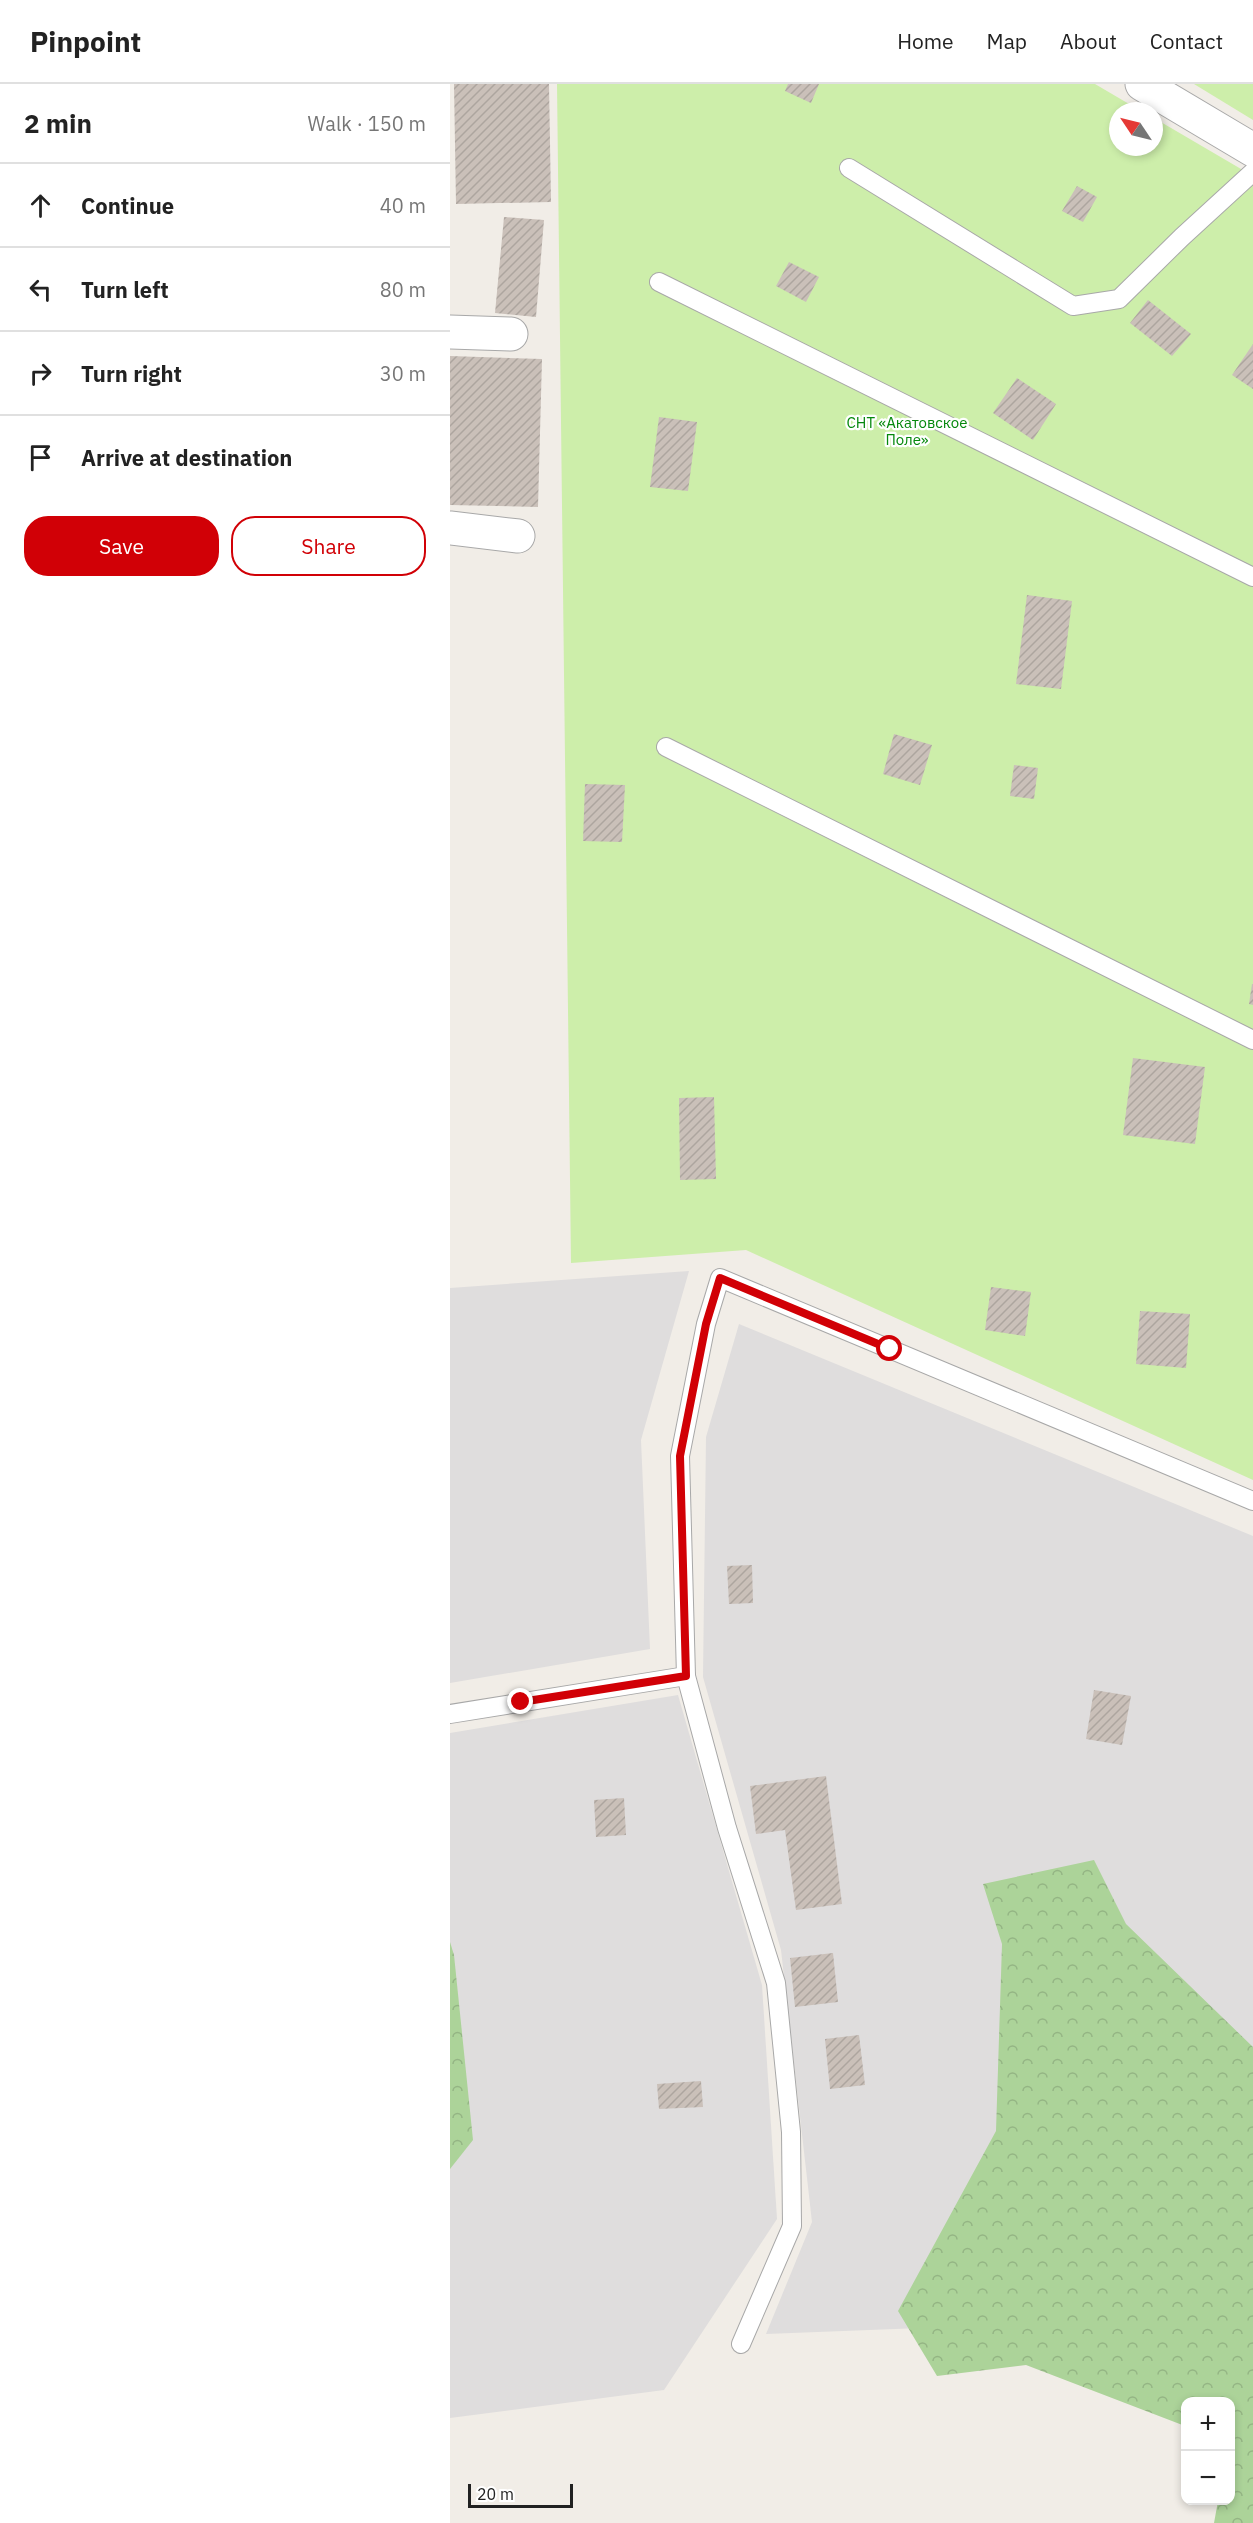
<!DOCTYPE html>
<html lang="en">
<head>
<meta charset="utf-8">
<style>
	:root { --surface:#fff; --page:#f6f6f6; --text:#222; --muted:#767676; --line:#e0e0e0; --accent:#d10006 }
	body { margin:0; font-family:"IBM Plex Sans",sans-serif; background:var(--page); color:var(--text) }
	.controls { position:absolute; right:18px; bottom:18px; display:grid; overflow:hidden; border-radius:12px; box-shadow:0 3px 9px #0003 }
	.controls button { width:54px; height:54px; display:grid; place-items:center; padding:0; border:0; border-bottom:2px solid var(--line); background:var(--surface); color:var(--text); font:30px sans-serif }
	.compass { position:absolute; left:659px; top:18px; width:54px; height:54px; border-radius:50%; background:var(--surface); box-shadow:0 3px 9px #0003; rotate:305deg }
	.scale { position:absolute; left:18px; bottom:15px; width:105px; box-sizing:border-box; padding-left:6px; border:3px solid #212121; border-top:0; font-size:16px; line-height:21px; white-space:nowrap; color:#212121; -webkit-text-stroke:4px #fff; paint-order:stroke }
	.stop { position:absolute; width:18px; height:18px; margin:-14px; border:4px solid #d10006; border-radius:50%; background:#fff }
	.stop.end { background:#d10006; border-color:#fff; box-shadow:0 2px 6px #0008 }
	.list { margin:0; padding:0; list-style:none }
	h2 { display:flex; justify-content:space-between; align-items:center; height:78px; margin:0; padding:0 24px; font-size:26px }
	h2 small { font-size:20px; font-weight:400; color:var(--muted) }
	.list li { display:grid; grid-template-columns:39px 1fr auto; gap:18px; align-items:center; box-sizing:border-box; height:84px; padding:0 24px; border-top:2px solid var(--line) }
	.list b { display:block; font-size:22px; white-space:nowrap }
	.list em { font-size:20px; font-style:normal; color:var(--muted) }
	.actions { display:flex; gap:12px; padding:18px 24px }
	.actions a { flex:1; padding:14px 0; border:2px solid var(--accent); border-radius:24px; text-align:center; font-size:21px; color:var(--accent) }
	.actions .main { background:var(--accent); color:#fff }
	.icon { flex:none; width:33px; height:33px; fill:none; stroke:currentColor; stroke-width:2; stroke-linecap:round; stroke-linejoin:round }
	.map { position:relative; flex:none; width:803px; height:2439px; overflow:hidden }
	header { display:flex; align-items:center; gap:36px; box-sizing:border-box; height:84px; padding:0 30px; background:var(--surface); border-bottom:2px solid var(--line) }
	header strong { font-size:28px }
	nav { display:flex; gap:33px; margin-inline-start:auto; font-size:21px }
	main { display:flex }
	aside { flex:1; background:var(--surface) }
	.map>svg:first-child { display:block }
</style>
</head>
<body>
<header>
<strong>Pinpoint</strong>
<nav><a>Home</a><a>Map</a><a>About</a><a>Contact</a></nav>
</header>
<main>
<aside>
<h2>2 min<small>Walk · 150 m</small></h2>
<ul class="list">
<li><svg class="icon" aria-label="ahead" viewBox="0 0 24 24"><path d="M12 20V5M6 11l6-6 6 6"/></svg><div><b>Continue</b></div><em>40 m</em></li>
<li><svg class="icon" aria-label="left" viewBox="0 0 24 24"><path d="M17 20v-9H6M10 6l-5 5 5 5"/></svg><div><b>Turn left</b></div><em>80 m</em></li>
<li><svg class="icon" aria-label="right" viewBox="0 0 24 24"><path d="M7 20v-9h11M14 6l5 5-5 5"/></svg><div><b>Turn right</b></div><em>30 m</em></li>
<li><svg class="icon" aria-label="arrive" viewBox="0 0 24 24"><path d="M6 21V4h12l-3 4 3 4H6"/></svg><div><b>Arrive at destination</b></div></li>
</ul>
<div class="actions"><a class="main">Save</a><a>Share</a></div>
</aside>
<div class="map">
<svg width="803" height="2439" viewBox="0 0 803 2439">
	<defs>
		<pattern id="forest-crowns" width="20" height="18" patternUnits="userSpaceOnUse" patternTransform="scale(1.5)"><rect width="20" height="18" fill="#acd399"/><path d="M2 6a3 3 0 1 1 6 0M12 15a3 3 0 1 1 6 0" fill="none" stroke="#94b584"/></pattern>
		<pattern id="building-hatch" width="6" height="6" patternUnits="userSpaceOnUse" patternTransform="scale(1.5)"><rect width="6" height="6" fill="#cac0b9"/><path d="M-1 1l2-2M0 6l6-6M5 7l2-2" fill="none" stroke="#ada59f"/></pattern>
	</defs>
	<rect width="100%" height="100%" fill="#f1ede7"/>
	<g fill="#dfdddd">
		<path d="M239 1187 191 1356 200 1565 0 1599V1204Z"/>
		<path d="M289 1240 803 1452V2035L627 2238 316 2250 362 2138 331 1866 253 1593 256 1353Z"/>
		<path d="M228 1611 312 1901 327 2135 214 2306 0 2334V1649Z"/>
	</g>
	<g fill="url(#forest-crowns)">
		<path d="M644 1776 676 1840 803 1963V2439H764L768 2417 780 2416V2318H736L735 2342 576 2281 487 2292 448 2227 546 2047 552 1860 533 1800Z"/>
		<path d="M0 1858 4 1871 23 2056 0 2085Z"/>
	</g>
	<g fill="#cdeeaa">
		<path d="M107 0H645L691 27H668V63H704V34L803 92V1396L296 1166 121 1179Z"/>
		<path d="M744 0H803V36Z"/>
	</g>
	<g fill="url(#building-hatch)">
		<path d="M4 0H99L101 118 6 120Z"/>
		<path d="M338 0H369L361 19 335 7Z"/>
		<path d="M627 102 647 113 633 138 612 127Z"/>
		<path d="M54 133 94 136 86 233 45 229Z"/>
		<path d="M339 178 369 193 356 218 326 202Z"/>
		<path d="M698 216 741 250 722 272 680 239Z"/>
		<path d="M803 260V305L782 291Z"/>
		<path d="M0 272 92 275 88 423 0 421Z"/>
		<path d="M567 294 606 320 583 356 543 329Z"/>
		<path d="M209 333 247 338 238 407 200 403Z"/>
		<path d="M577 511 622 517 611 605 566 600Z"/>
		<path d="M444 650 482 661 470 701 433 690Z"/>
		<path d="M564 681 588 684 584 715 560 712Z"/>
		<path d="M135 700 175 701 172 758 133 757Z"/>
		<path d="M802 900H803V921L799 920Z"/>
		<path d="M683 974 755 983 745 1060 673 1051Z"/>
		<path d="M264 1013 266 1095 230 1096 229 1014Z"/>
		<path d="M541 1203 581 1208 575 1252 535 1246Z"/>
		<path d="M690 1227 740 1230 736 1284 686 1280Z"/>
		<path d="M302 1481 303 1519 279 1520 277 1482Z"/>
		<path d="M644 1606 681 1612 672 1661 636 1655Z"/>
		<path d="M376 1692 392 1820 346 1826 335 1746 306 1750 300 1702Z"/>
		<path d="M174 1714 176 1751 146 1753 144 1716Z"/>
		<path d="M383 1869 388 1918 345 1923 340 1874Z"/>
		<path d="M409 1951 415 2001 380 2005 375 1955Z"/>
		<path d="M251 1997 253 2023 209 2025 207 2000Z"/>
	</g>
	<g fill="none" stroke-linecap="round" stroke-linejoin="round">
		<g stroke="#a8a8a8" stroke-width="20">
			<g id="service">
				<path d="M399 84 623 222 669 215 732 153 803 88"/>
				<path d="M209 198 803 493"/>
				<path d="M216 663 803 956"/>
				<path d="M0 1630 236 1592"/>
				<path d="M291 2260 342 2142 341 2048 326 1899 277 1744 236 1592 230 1372 256 1240 270 1194 803 1417"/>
			</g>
		</g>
		<g stroke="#a8a8a8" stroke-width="35">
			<g id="minor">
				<path d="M692 0 803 66"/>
				<path d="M0 248 61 250"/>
				<path d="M0 444 68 452"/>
			</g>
		</g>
		<use href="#service" stroke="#fff" stroke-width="18"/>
		<use href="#minor" stroke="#fff" stroke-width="33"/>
	</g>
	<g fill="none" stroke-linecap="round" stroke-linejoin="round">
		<path stroke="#d10006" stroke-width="8" d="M71 1618 236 1592 230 1372 256 1240 270 1194 440 1265"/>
	</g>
	<g text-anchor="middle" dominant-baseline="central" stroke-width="4.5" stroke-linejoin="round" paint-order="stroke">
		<g font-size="15" fill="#05880c" stroke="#fff">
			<text x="457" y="338">СНТ «Акатовское<tspan x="457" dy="17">Поле»</tspan></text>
		</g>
	</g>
</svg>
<div class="controls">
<button>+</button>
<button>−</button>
</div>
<svg class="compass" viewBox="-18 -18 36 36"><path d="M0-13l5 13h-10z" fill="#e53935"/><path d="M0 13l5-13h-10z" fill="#767676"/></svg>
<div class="scale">20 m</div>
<div class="stop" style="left:440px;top:1265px"></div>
<div class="stop end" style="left:71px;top:1618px"></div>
</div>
</main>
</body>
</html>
